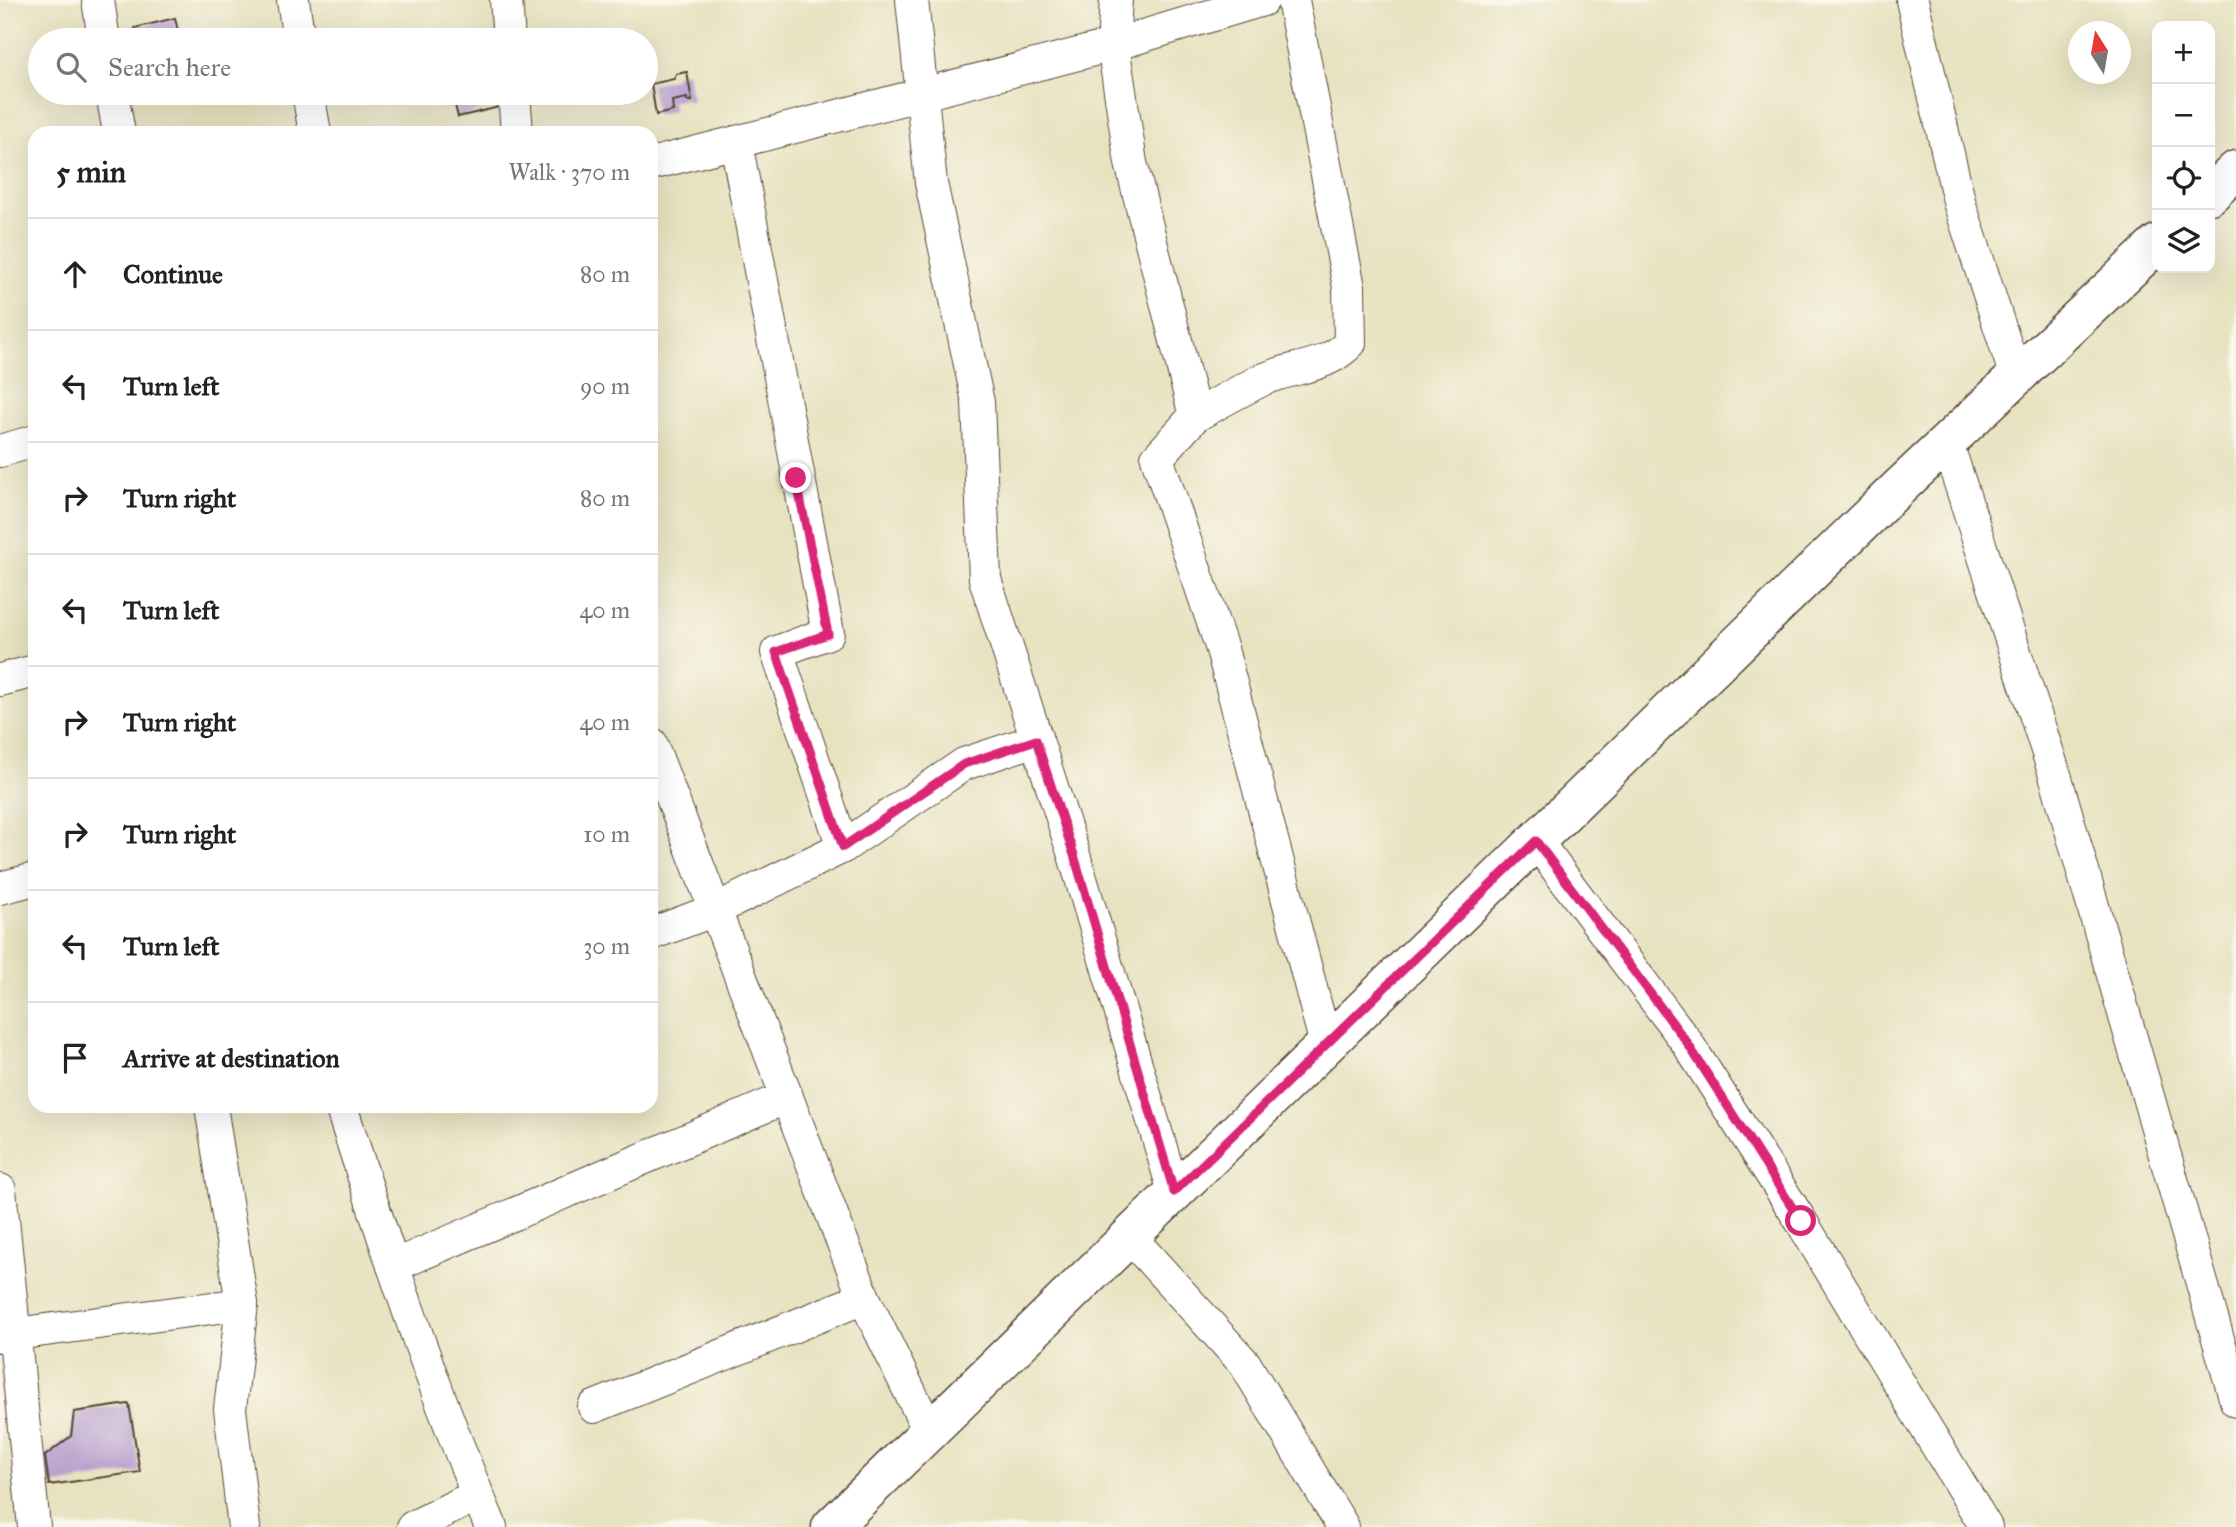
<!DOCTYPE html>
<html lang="en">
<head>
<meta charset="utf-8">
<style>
	:root { --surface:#fff; --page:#f2f2f2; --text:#222; --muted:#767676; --line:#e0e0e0 }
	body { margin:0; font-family:"IM FELL Great Primer",serif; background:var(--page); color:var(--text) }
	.controls { position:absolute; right:21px; top:21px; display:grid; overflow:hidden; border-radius:14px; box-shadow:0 7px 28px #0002 }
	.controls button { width:63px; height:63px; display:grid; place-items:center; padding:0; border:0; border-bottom:2px solid var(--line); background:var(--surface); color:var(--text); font:35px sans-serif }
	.compass { position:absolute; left:2068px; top:21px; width:63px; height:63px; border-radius:50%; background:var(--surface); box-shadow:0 7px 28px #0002; rotate:349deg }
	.stop { position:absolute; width:21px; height:21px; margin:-16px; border:5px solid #db2777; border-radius:50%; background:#fff }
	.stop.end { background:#db2777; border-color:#fff; box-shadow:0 2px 7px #0008 }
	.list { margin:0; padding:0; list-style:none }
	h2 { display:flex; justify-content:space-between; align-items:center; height:91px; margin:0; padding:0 28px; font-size:30px }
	h2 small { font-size:23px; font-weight:400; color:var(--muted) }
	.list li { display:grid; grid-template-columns:46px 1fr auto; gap:21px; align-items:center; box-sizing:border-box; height:112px; padding:0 28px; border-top:2px solid var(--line) }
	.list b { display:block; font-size:26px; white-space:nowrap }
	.list em { font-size:23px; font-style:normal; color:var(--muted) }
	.icon { flex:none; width:38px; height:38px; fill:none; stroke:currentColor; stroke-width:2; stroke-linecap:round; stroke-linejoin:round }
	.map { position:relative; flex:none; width:2236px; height:1527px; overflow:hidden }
	.search { position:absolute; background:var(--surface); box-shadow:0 7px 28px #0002; left:28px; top:28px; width:630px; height:77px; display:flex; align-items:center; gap:18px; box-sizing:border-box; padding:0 24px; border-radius:38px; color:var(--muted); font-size:26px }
	.panel { position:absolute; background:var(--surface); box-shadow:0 7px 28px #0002; left:28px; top:126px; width:630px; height:987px; border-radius:21px }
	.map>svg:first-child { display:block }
</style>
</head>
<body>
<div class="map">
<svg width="2236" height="1527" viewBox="0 0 2236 1527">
	<rect width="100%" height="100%" fill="#fbf7ec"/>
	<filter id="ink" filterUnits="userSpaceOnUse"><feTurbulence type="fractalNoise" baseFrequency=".0143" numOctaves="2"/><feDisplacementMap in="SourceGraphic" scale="14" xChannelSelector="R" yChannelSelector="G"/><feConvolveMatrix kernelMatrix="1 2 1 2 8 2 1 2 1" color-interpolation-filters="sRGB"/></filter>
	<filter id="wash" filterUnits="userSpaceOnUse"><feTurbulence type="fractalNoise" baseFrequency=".00686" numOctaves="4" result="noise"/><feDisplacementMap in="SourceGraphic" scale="28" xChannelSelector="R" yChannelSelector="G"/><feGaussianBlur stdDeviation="1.57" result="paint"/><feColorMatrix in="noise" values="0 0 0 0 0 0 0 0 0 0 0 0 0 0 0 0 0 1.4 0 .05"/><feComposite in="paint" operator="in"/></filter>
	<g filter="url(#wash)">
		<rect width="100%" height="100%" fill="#e7e2c0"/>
		<g id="blocks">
			<g fill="#b59bcc">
				<path d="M175 18 180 40H137L135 28Z"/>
				<path d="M687 72 692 101H687V98L672 101 673 111 656 115 651 84 674 79 676 74Z"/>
				<path d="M452 93H488L490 100 497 98 499 107 458 117Z"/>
				<path d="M129 1404 140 1472 49 1485 45 1456 71 1436 74 1412Z"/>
			</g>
		</g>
	</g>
	<g filter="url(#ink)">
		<use href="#blocks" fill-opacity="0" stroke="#554636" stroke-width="2"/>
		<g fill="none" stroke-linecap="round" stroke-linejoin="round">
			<g stroke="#554636" stroke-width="34">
				<g id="street">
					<path d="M98 0 104 40"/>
					<path d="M293 0 299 40"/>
					<path d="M506 0 509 40"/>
					<path d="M912 0 931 183 978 402 985 579 1074 855 1174 1192"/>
					<path d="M1116 0 1113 45 1131 163 1195 416 1157 458 1222 649 1326 1045"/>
					<path d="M1912 0 1960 205 2016 377"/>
					<path d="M112 93 119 133"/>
					<path d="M308 93 315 133"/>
					<path d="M514 93 517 133"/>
					<path d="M651 164 1113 45 1263 0"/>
					<path d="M1195 416C1217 404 1239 391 1262 380 1293 366 1325 369 1350 343L1349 287 1293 0"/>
					<path d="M1947 443 2056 778 2236 1401"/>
					<path d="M0 451 35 441"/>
					<path d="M0 680 35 671"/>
					<path d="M651 743 864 1298 929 1431"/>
					<path d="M1536 841 1686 1041 1801 1221 1986 1527"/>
					<path d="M843 847 964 764 1036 740"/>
					<path d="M0 888 35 879"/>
					<path d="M651 934 715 910 843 847 777 652 828 633 736 142"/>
					<path d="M211 1106 242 1304 230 1409 244 1527"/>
					<path d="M341 1106C386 1248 433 1390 491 1527"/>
					<path d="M0 1190 34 1527"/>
					<path d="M1129 1236 1245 1364 1343 1527"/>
					<path d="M393 1266 787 1097"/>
					<path d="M0 1336 242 1304"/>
					<path d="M594 1407 864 1298"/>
					<path d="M413 1527 477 1495"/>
				</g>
			</g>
			<g stroke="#554636" stroke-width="41">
				<g id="primary">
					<path d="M2210 195 2236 170"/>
					<path d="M831 1527 1891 495 2157 244"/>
				</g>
			</g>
			<use href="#street" stroke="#fff" stroke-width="32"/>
			<use href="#primary" stroke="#fff" stroke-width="38"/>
		</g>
	</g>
	<g fill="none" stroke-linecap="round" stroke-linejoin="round" filter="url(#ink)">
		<path stroke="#db2777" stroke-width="9" d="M796 478 828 634 776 652 843 847 964 764 1036 740 1074 855 1174 1192 1536 841 1686 1041 1801 1221"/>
	</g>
</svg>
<div class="controls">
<button>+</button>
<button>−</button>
<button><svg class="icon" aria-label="locate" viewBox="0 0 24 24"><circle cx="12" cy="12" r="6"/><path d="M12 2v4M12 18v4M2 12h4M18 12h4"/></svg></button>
<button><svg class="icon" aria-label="layers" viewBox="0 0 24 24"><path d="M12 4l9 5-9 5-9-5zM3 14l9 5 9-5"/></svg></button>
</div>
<svg class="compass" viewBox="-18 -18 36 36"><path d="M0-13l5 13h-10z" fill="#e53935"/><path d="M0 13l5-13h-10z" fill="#767676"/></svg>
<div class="stop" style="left:1801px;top:1221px"></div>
<div class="stop end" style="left:796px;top:478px"></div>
<div class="search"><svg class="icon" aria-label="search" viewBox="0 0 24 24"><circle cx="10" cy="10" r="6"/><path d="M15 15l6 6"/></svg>Search here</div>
<section class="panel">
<h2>5 min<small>Walk · 370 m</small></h2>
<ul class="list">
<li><svg class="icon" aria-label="ahead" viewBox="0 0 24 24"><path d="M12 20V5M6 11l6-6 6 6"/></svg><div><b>Continue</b></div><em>80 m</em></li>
<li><svg class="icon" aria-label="left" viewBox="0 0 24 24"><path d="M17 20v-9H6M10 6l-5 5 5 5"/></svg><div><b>Turn left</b></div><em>90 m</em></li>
<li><svg class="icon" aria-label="right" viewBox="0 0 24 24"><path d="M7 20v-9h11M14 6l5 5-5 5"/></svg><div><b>Turn right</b></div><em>80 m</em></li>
<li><svg class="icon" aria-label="left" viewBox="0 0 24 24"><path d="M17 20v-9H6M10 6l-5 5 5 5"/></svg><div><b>Turn left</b></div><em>40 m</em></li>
<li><svg class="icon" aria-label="right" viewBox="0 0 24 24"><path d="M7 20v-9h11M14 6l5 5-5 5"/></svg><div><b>Turn right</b></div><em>40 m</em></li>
<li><svg class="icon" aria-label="right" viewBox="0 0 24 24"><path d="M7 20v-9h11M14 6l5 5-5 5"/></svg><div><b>Turn right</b></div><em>10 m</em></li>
<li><svg class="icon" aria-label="left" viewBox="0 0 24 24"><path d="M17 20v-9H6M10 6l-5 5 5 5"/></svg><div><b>Turn left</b></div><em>30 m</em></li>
<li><svg class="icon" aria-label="arrive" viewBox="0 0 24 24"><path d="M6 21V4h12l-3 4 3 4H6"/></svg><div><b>Arrive at destination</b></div></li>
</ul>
</section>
</div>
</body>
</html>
